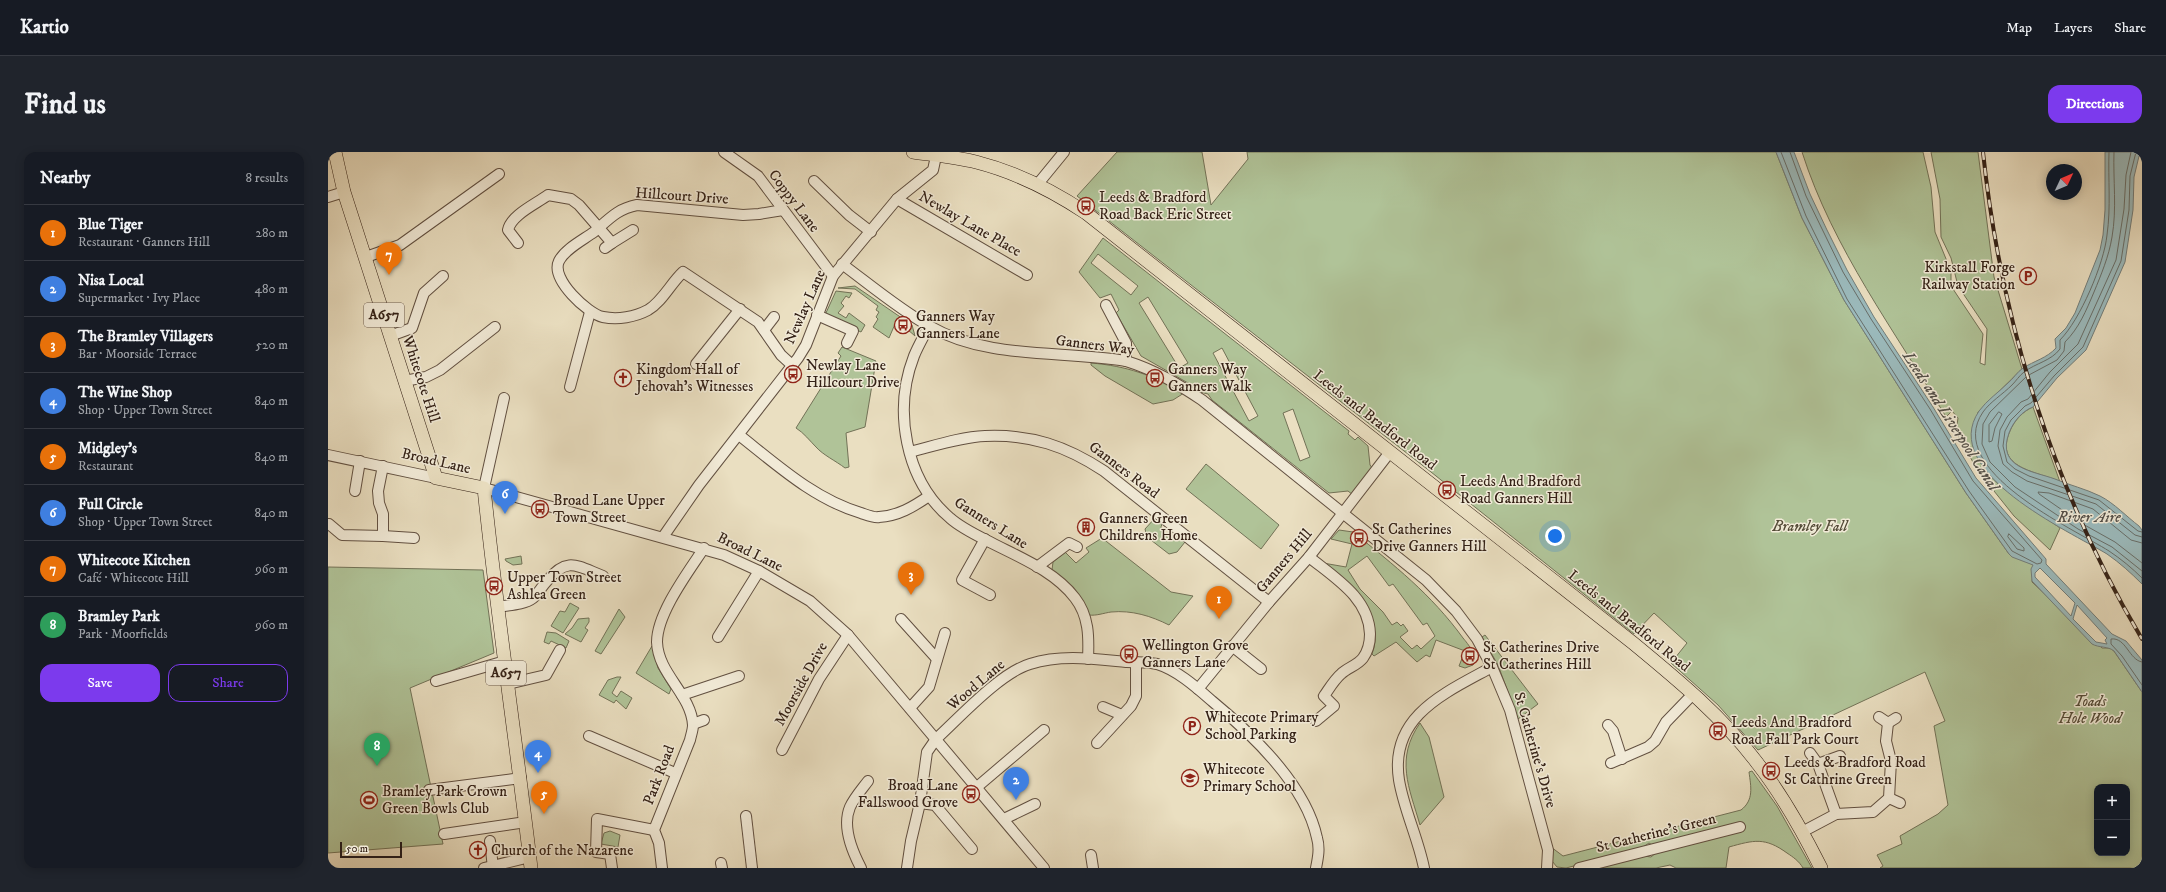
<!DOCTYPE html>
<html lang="en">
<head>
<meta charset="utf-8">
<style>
	:root { --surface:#171b24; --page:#20242c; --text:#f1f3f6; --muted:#9ea1a6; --line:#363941; --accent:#7c3aed }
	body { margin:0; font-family:"IM FELL DW Pica",serif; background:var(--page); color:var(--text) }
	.controls { position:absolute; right:12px; bottom:12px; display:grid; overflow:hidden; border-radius:8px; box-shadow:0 2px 10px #0003 }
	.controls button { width:36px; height:36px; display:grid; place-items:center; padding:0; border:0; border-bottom:1px solid var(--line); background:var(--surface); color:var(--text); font:20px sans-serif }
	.compass { position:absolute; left:1718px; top:12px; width:36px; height:36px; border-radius:50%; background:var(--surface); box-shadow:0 2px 10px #0003; rotate:46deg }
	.scale { position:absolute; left:12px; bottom:10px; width:62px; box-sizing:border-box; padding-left:4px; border:2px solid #342116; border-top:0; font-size:11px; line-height:14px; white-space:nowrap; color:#342116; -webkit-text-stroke:3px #f1ead7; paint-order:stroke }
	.you { position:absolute; left:1227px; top:384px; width:14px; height:14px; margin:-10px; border:3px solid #fff; border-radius:50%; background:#1a73e8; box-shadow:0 0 0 6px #1a73e833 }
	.badge { display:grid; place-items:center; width:26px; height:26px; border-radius:50%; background:var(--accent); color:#fff; font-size:13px; font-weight:700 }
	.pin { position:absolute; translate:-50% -33px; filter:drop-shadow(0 1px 2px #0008) }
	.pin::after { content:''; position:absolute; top:21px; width:14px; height:12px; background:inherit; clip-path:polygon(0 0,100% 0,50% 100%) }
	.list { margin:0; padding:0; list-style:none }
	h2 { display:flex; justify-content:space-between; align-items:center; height:52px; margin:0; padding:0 16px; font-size:17px }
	h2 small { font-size:13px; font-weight:400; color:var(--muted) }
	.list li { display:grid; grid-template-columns:26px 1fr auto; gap:12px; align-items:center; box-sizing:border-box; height:56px; padding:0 16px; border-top:1px solid var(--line) }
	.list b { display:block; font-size:15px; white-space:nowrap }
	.list p { margin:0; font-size:13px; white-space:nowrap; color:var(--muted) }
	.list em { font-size:13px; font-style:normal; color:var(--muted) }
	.actions { display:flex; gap:8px; padding:12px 16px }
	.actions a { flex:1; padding:9px 0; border:1px solid var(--accent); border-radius:12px; text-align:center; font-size:14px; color:var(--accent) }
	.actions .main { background:var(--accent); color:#fff }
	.map { position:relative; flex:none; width:1814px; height:716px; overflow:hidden; border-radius:12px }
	header { display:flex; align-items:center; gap:24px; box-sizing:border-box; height:56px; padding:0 20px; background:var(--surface); border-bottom:1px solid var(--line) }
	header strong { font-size:19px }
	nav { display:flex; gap:22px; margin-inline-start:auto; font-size:14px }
	.intro { display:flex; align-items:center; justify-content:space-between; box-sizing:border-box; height:96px; padding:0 24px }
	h1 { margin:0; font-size:28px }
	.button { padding:10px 18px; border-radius:12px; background:var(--accent); color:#fff; font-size:14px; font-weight:700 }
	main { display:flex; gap:24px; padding:0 24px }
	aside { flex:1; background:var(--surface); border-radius:12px; box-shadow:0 2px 10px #0003 }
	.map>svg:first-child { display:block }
</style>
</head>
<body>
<header>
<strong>Kartio</strong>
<nav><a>Map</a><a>Layers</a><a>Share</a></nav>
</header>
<div class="intro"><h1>Find us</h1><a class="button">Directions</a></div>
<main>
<aside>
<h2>Nearby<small>8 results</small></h2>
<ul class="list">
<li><span class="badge" style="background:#e8710a">1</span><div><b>Blue Tiger</b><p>Restaurant · Ganners Hill</p></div><em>280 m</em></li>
<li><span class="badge" style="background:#3f7fe0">2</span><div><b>Nisa Local</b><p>Supermarket · Ivy Place</p></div><em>480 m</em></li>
<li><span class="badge" style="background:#e8710a">3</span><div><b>The Bramley Villagers</b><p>Bar · Moorside Terrace</p></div><em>520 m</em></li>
<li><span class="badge" style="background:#3f7fe0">4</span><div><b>The Wine Shop</b><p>Shop · Upper Town Street</p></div><em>840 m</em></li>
<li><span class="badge" style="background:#e8710a">5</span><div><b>Midgley's</b><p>Restaurant</p></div><em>840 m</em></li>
<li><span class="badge" style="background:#3f7fe0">6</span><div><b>Full Circle</b><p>Shop · Upper Town Street</p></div><em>840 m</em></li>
<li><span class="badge" style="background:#e8710a">7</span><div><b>Whitecote Kitchen</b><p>Café · Whitecote Hill</p></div><em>960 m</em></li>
<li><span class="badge" style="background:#2e9e5b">8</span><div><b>Bramley Park</b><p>Park · Moorfields</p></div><em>960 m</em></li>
</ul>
<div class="actions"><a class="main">Save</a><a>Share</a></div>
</aside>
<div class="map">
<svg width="1814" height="716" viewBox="0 0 1814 716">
	<rect width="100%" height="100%" fill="#eadfc1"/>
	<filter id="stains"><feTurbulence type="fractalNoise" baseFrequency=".005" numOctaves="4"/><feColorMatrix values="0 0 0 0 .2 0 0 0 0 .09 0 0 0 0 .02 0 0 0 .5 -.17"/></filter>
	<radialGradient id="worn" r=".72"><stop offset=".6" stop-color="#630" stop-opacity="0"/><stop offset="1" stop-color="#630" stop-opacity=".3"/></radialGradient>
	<g fill="#b0c398" stroke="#727257" fill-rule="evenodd">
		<path d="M789 0H874L883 53 920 7 919 0H1448L1474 66 1516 148 1638 341 1681 402 1706 413 1704 430 1774 496H1782L1786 499 1814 540V716H1552L1555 714 1549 703 1574 692 1572 684 1610 662 1620 653 1606 574 1617 569 1597 520 1430 598 1390 553 1343 511 1359 491 1326 461 1306 482 1103 320 749 44ZM1769 635H1799V701H1769Z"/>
		<path d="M1474 0H1595L1603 35 1607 80 1623 119V134L1655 182 1652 211 1657 213 1659 177 1630 134 1623 106 1613 85 1612 47 1603 0H1650L1666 125 1694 217 1650 260 1645 294 1655 315 1671 333 1732 376 1722 398 1686 364 1650 319 1628 280 1630 266 1624 259 1618 265C1567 179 1505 97 1474 0Z"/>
		<path d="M775 86 1021 279 1020 282 1027 288 1030 285 1040 294 1042 313 1045 317 1025 343 1020 339 1001 341 884 248 880 242 872 240 860 231 813 204 788 161 791 158 783 142 772 146 751 120ZM770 102 810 134 803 143 763 111ZM820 145 860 211 851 216 811 151ZM894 196 930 264 921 269 885 201ZM965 257 982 305 972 309 955 261Z"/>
		<path d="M527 134 584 173 587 184 579 177 567 172 561 186 545 175 550 167 548 165 551 160 548 158 550 154 527 137 510 136Z"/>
		<path d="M508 139 524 141 521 146 518 144 513 151 516 154 510 161 518 166 521 161 537 173 533 180 497 163Z"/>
		<path d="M514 195 548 209 537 275 518 281 521 315 517 316C508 309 495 303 488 295 482 289 476 281 468 276L513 204 510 201Z"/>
		<path d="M763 211C799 214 824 223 856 241L845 248 825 252 777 224 763 213Z"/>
		<path d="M1705 255 1732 330C1710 319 1665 317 1682 279 1686 269 1695 259 1705 255Z"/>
		<path d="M878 312 951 373 933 397 858 337Z"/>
		<path d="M827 366 834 372C831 379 835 385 843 386L849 384 857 390 849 400 841 402 819 385 817 377Z"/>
		<path d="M1011 378 1025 380C1066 413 1103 442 1135 486 1140 492 1150 504 1145 513L1137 516 1131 514 1137 499 1108 488 1102 505 1098 503 1089 510 1068 490 1046 504 1044 502C1059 464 1019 436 995 411L1018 415 1024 392 1003 387ZM1039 404 1061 434 1065 432 1095 473 1099 471 1107 484 1093 497 1089 493 1084 497 1072 485 1080 479 1075 472 1073 474 1069 470 1064 473 1055 460 1032 437 1020 418Z"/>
		<path d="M774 386 843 440 865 444 841 473C823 464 804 458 783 460 776 461 768 464 761 463L751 443 724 418 725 410 737 400 748 411 761 400 758 396Z"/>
		<path d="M193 404 194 412 185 413 178 409 177 407Z"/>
		<path d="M0 415 155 418 166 501 82 536 115 692 0 701Z"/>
		<path d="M242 451 251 456 235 481 223 474 232 459 237 460Z"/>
		<path d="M291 457 297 465 273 502 267 499Z"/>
		<path d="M261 466V470L257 476 260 478 253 490 237 482 244 476 250 467Z"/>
		<path d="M219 480 228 481 241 489 238 496 223 489 221 492 216 490Z"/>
		<path d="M1157 483 1210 552 1190 567 1170 513 1154 485Z"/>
		<path d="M324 494 330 516 343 537 341 542 308 521Z"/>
		<path d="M289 525H293L284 541 289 545 293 539 304 546 298 557 288 548 286 551 271 543 280 528Z"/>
		<path d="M1092 571 1101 585 1116 645 1092 673C1081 635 1067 607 1092 571Z"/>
		<path d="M1424 619 1449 654 1484 716H1475C1471 709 1465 705 1459 701 1437 685 1426 688 1401 695L1398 716H1348L1342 713 1328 716H1265L1316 704 1323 705 1329 700 1415 677 1413 670 1326 694 1321 691 1312 697 1238 716 1229 715 1224 709 1223 695 1235 704 1413 658C1426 648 1423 635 1421 620Z"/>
		<path d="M282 679 292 683 290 695 273 692 276 681Z"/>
	</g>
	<g fill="#9bbabc" stroke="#727d7a" fill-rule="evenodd">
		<path d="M1448 0H1466L1482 42 1499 78 1519 118 1546 165 1605 255 1648 326 1718 407V412L1784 482 1798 489 1814 508V540L1786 499C1780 494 1771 496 1764 492L1704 429 1703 417 1705 413 1684 405 1681 402 1638 341 1516 148 1474 66ZM1712 416 1747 451 1743 464 1707 425V421ZM1749 453 1779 486 1777 488 1779 492 1768 490 1745 467Z"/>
		<path d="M1777 0H1812L1806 25 1805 58 1797 110 1758 198 1729 226 1705 255C1694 259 1685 270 1681 281 1668 316 1705 319 1727 327 1741 333 1758 337 1772 344 1786 351 1799 365 1811 374L1814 378V432C1803 421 1792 411 1779 402 1741 379 1610 320 1651 259 1659 248 1671 240 1680 231 1685 227 1689 220 1695 216 1706 209 1719 206 1728 196L1727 187 1738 176 1747 161 1772 98 1775 83 1777 58Z"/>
	</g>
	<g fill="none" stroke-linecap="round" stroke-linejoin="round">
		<g stroke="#686e69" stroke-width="1">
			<path d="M1453 0 1478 64 1519 147 1641 339 1684 399 1709 412 1713 411 1714 408 1645 329 1602 257 1543 167 1515 120 1478 44 1462 0"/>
			<path d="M1781 0C1780 27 1783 55 1779 83 1776 112 1752 168 1732 188V197C1723 209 1708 211 1696 220 1691 224 1688 229 1684 233 1675 242 1662 250 1655 260 1615 318 1746 377 1781 399 1793 407 1804 416 1814 426"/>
			<path d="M1786 0C1785 28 1789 57 1784 85 1781 104 1773 123 1766 140 1758 159 1751 176 1737 190L1736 199 1729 208 1699 224 1662 260 1655 272 1654 292 1662 310 1687 335 1750 377 1784 395 1814 419"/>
			<path d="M1803 0 1798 23 1796 57 1788 108 1750 192 1722 220 1700 247 1693 250 1679 265 1672 278 1670 294 1675 312 1684 320 1699 329 1768 352 1807 383 1814 385"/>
			<path d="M1808 0 1802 24 1801 58 1793 109 1755 195 1726 224 1703 251 1697 254 1683 268 1677 279 1675 294 1679 310 1687 317 1701 324 1771 348 1810 379 1814 380"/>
			<path d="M1671 260 1674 262 1667 276 1664 289 1661 290V273Z"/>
			<path d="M1681 382 1696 396V399L1689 397 1680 385Z"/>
			<path d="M1814 391 1803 388 1765 357 1721 341 1710 340 1711 342 1753 371 1787 390 1814 411"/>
			<path d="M1814 510C1801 508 1798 485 1783 487V492L1794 504 1814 533"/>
		</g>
		<g stroke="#625041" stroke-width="12">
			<g id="minor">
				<path d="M396 0 430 24 505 124"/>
				<path d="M486 29 521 63 543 80"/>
				<path d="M709 33 736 0"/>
				<path d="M0 45 16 40"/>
				<path d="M569 47 699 123"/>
				<path d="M455 58 431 62 415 63 309 53C289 57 281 67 266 80 255 88 237 97 231 109 222 127 260 162 275 165 290 168 307 165 320 158 334 150 343 131 355 120L430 170 453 203 465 214"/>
				<path d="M190 91 180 78C183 63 208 52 220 43L243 47 251 53 284 91 277 96"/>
				<path d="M284 91 305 78"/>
				<path d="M38 105 72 93 171 22"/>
				<path d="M514 112C541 132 572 158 601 174 660 208 734 198 798 209 827 218 850 232 874 248L1098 428 1128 459 1149 487 1164 515 1182 558 1220 698 1219 716"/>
				<path d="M778 153 798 191V209"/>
				<path d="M489 163 525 179 519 191"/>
				<path d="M601 174C596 184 590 194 586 204 565 258 577 328 622 366 632 375 646 382 658 388 688 404 726 418 747 446 761 464 761 485 760 507"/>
				<path d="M436 178 446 165"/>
				<path d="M62 184 84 176 96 141 115 124"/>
				<path d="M368 212 412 157"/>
				<path d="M76 229 98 225 112 218 167 175"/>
				<path d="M242 235 262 160"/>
				<path d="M176 246 156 336 396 403 431 419 482 449 520 483 716 716"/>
				<path d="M411 283C449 313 486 347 533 361 539 363 546 366 551 365 570 364 585 355 601 344"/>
				<path d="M582 300C606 294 632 285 657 284 703 282 738 294 776 319L941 450"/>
				<path d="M0 303 108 326"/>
				<path d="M27 339 32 309"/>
				<path d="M1 372 14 383 55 384V362L51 351 50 339 55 314"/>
				<path d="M55 384 86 386"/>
				<path d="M335 385 371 333 470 206 478 193 505 124 569 47 605 18 608 4"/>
				<path d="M657 387 634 428 662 443"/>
				<path d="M981 405C1007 426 1041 446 1042 482 1042 490 1040 499 1035 506 1030 513 1019 516 1013 522 1006 528 1001 537 996 544L1006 554 988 569"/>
				<path d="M709 415 741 391 749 395"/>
				<path d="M169 455C180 453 196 453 205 446 210 442 214 434 219 429 239 404 249 414 275 424"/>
				<path d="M573 467 609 507"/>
				<path d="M390 485 431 419"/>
				<path d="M904 494 933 517"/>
				<path d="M108 529 177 509"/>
				<path d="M180 532 218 523 232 498"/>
				<path d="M870 537 941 450 981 405 1062 300"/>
				<path d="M354 543 411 524"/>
				<path d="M775 555 794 563"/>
				<path d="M582 556 601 535 617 481"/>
				<path d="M1551 565 1560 571 1568 566"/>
				<path d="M365 572 376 568"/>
				<path d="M1280 573 1285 579 1294 607"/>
				<path d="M261 584 347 621"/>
				<path d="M769 591 803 554 808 544V510"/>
				<path d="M454 598 491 527 520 483"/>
				<path d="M1482 601 1490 612"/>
				<path d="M1283 611 1320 595 1327 589 1338 570 1365 542"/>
				<path d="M649 635 716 578"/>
				<path d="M101 638 193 626"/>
				<path d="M1561 646 1572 651"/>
				<path d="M592 651 607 653 644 697"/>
				<path d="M1508 662 1490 612 1512 604"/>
				<path d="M418 664 424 716"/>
				<path d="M676 667 707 652"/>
				<path d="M1474 680 1508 662 1545 660 1561 646 1563 609 1558 589 1560 571"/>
				<path d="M116 682 198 670"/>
				<path d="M162 689 165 716"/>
				<path d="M763 703 765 716"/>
				<path d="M393 711 394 716"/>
				<path d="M156 716 202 705"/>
				<path d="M284 716 282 702 268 700 269 667 326 678"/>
				<path d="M334 716 331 691 326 678 362 588C363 583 365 578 365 573 363 542 330 522 329 490 329 461 361 419 376 396"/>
				<path d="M533 716C524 699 514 674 522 655 526 646 534 637 540 629"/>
				<path d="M579 716 583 689 592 651 599 600 608 587C632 565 672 521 702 512 733 502 767 507 798 510 808 510 819 510 829 512 849 518 868 535 884 549 924 582 978 633 989 686 992 696 990 706 988 716"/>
				<path d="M1096 716C1090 686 1076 658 1071 628 1061 564 1117 541 1164 515"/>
				<path d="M1251 716 1412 675"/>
			</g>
		</g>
		<g stroke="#342116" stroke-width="14">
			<g id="major">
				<path d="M7 0 16 40 108 326 156 336C169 463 188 589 203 716"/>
				<path d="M585 0C606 3 627 5 648 10 687 20 725 39 758 61L1305 491C1350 528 1395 565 1430 612 1455 644 1475 680 1493 716"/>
			</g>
		</g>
		<use href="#minor" stroke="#f1ead7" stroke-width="10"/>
		<use href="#major" stroke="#eadfc1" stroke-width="13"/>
		<g stroke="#342116" stroke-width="4">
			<path id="rail" d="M1655 0C1673 171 1726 339 1814 487"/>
		</g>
		<use href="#rail" stroke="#f1ead7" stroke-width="2.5" stroke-dasharray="8" stroke-linecap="butt"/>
	</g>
	<defs>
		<g id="bus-ring" transform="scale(0.9)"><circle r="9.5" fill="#f1ead7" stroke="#8f2418" stroke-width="1.5"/><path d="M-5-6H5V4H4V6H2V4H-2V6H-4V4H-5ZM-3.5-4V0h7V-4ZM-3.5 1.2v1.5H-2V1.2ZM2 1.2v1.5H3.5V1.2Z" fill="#8f2418"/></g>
		<g id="parking-ring" transform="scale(0.9)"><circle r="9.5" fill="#f1ead7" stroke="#8f2418" stroke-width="1.5"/><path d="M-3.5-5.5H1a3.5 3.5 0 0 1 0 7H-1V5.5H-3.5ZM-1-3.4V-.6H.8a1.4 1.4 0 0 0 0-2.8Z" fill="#8f2418"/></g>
		<g id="church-ring" transform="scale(0.9)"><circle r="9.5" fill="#f1ead7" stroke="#8f2418" stroke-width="1.5"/><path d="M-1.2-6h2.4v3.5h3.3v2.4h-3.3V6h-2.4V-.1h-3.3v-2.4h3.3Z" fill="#8f2418"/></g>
		<g id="building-ring" transform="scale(0.9)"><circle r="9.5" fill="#f1ead7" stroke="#8f2418" stroke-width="1.5"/><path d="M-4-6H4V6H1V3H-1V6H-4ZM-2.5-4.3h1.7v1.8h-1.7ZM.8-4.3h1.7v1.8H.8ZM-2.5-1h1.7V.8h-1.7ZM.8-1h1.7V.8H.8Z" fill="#8f2418"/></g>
		<g id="school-ring" transform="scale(0.9)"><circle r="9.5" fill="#f1ead7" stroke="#8f2418" stroke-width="1.5"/><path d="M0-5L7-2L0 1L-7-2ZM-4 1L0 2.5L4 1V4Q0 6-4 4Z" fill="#8f2418"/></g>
		<g id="stadium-ring" transform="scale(0.9)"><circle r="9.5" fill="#f1ead7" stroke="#8f2418" stroke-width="1.5"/><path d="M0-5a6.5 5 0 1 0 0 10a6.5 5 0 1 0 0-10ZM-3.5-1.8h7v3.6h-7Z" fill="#8f2418"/></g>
	</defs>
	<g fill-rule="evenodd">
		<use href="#bus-ring" x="758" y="54"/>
		<use href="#parking-ring" x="1700" y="124"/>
		<use href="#bus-ring" x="575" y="173"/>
		<use href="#bus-ring" x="465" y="222"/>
		<use href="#church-ring" x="295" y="226"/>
		<use href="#bus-ring" x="827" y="226"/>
		<use href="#bus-ring" x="1119" y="338"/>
		<use href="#bus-ring" x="212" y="357"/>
		<use href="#building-ring" x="758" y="375"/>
		<use href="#bus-ring" x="1031" y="386"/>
		<use href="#bus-ring" x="166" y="434"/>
		<use href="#bus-ring" x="801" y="502"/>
		<use href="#bus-ring" x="1142" y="504"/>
		<use href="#parking-ring" x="864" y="574"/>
		<use href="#bus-ring" x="1390" y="579"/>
		<use href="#bus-ring" x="1443" y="619"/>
		<use href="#school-ring" x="862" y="626"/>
		<use href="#bus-ring" x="643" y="642"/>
		<use href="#stadium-ring" x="41" y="648"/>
		<use href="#church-ring" x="150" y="698"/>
	</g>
	<g text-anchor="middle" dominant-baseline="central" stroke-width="3" stroke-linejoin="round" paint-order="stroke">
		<g fill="#f1ead7" stroke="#6d5d50" stroke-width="1">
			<rect x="36" y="151" width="40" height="24" rx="3"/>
			<rect x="158" y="509" width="40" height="24" rx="3"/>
		</g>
		<g font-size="14" font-weight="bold" fill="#342116">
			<text x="56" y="163">A657</text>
			<text x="178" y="521">A657</text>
		</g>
		<g font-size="15" fill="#342116" stroke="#f1ead7">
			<text transform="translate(354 44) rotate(4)">Hillcourt Drive</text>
			<text transform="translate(466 49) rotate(53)">Coppy Lane</text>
			<text transform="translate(642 72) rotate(30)">Newlay Lane Place</text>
			<text transform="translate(477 155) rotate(-66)">Newlay Lane</text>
			<text transform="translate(767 193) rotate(7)">Ganners Way</text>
			<text transform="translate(93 227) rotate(72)">Whitecote Hill</text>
			<text transform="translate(1047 268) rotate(38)">Leeds and Bradford Road</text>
			<text transform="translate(108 309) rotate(13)">Broad Lane</text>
			<text transform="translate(796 318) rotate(37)">Ganners Road</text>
			<text transform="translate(663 371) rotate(32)">Ganners Lane</text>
			<text transform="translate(422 400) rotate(26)">Broad Lane</text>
			<text transform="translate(956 409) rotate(-50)">Ganners Hill</text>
			<text transform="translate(1301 469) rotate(39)">Leeds and Bradford Road</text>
			<text transform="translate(473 532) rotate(-61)">Moorside Drive</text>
			<text transform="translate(648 533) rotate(-40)">Wood Lane</text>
			<text transform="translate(1207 598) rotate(74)">St Catherine's Drive</text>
			<text transform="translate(331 623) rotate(-69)">Park Road</text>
			<text transform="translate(1328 681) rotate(-14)">St Catherine's Green</text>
		</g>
		<g font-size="15" fill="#342116" stroke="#f1ead7" text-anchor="start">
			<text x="771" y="45">Leeds &amp; Bradford<tspan x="771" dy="17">Road Back Eric Street</tspan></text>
			<text x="1687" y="115" text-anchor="end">Kirkstall Forge<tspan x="1687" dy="17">Railway Station</tspan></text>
			<text x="588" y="164">Ganners Way<tspan x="588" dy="17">Ganners Lane</tspan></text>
			<text x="478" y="213">Newlay Lane<tspan x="478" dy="17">Hillcourt Drive</tspan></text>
			<text x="308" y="217">Kingdom Hall of<tspan x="308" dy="17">Jehovah's Witnesses</tspan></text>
			<text x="840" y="217">Ganners Way<tspan x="840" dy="17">Ganners Walk</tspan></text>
			<text x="1132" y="329">Leeds And Bradford<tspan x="1132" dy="17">Road Ganners Hill</tspan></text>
			<text x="225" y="348">Broad Lane Upper<tspan x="225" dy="17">Town Street</tspan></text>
			<text x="771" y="366">Ganners Green<tspan x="771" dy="17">Childrens Home</tspan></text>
			<text x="1044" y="377">St Catherines<tspan x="1044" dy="17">Drive Ganners Hill</tspan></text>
			<text x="179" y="425">Upper Town Street<tspan x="179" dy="17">Ashlea Green</tspan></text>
			<text x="814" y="493">Wellington Grove<tspan x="814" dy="17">Ganners Lane</tspan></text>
			<text x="1155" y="495">St Catherines Drive<tspan x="1155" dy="17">St Catherines Hill</tspan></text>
			<text x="877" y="565">Whitecote Primary<tspan x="877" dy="17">School Parking</tspan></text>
			<text x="1403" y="570">Leeds And Bradford<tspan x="1403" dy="17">Road Fall Park Court</tspan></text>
			<text x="1456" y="610">Leeds &amp; Bradford Road<tspan x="1456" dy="17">St Cathrine Green</tspan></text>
			<text x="875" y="617">Whitecote<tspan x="875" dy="17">Primary School</tspan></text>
			<text x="630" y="633" text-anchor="end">Broad Lane<tspan x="630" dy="17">Fallswood Grove</tspan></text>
			<text x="54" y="639">Bramley Park Crown<tspan x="54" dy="17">Green Bowls Club</tspan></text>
			<text x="163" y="698">Church of the Nazarene</text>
		</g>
		<g font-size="15" font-style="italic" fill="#534a36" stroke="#f1ead7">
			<text x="1482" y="374">Bramley Fall</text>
			<text x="1762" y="549">Toads<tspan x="1762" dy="17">Hole Wood</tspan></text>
		</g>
		<g font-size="16" font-style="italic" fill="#534f48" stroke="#f1ead7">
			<text transform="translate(1623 269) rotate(57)">Leeds and Liverpool Canal</text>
			<text x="1761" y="365">River Aire</text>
		</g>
	</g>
	<rect width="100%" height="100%" filter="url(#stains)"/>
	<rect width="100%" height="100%" fill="url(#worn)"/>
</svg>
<div class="controls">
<button>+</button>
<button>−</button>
</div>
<svg class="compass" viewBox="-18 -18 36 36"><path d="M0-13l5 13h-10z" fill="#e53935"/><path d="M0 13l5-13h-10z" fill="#9ea1a6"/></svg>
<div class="scale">50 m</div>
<div class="you"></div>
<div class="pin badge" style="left:891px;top:467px;background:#e8710a">1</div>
<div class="pin badge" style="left:688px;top:648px;background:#3f7fe0">2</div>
<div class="pin badge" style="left:583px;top:443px;background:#e8710a">3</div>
<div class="pin badge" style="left:210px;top:621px;background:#3f7fe0">4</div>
<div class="pin badge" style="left:216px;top:662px;background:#e8710a">5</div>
<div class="pin badge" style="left:177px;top:362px;background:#3f7fe0">6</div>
<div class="pin badge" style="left:61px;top:123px;background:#e8710a">7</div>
<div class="pin badge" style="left:49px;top:614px;background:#2e9e5b">8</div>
</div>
</main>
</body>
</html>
